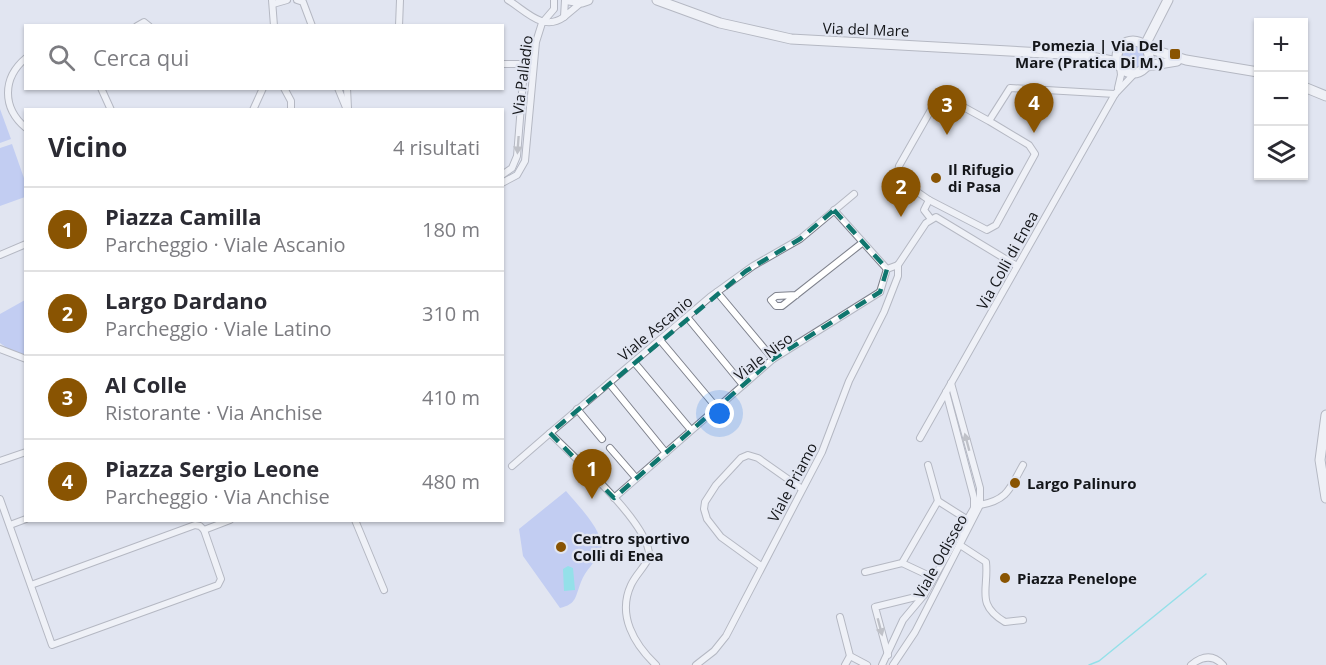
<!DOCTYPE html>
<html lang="it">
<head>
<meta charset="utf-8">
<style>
	:root { --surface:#fff; --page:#f7f7f7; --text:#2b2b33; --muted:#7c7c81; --line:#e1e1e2; --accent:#895402 }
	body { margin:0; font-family:"Open Sans",sans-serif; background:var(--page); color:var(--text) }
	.controls { position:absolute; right:18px; top:18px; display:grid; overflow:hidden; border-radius:0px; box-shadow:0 2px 4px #0004 }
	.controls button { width:54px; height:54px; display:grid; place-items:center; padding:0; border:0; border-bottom:2px solid var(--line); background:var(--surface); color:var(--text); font:30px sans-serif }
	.you { position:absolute; left:720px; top:414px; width:21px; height:21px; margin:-15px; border:4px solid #fff; border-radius:50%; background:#1a73e8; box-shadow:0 0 0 9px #1a73e833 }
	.badge { display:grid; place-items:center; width:39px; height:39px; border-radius:50%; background:var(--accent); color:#fff; font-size:20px; font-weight:700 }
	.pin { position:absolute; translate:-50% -50px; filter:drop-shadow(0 2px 3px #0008) }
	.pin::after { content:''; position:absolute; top:32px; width:21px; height:18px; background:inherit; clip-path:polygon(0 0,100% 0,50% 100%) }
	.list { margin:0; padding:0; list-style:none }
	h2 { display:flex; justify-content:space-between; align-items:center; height:78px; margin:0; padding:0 24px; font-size:26px }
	h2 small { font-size:20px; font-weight:400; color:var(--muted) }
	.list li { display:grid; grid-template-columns:39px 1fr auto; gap:18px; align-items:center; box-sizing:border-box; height:84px; padding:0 24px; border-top:2px solid var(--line) }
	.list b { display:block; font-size:22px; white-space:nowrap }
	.list p { margin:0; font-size:20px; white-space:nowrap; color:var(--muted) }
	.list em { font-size:20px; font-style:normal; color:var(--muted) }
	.icon { flex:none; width:33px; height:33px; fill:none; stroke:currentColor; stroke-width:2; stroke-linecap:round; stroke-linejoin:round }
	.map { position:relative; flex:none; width:1326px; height:665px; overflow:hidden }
	.search { position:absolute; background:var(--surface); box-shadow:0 2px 4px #0004; left:24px; top:24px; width:480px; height:66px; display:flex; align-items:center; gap:15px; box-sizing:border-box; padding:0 21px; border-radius:0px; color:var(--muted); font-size:22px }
	.panel { position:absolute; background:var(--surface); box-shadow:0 2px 4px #0004; left:24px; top:108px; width:480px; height:414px; border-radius:0px }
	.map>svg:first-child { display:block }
</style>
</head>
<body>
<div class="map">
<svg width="1326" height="665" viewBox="0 0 1326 665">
	<rect width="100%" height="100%" fill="#e1e5f1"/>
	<g fill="#9bb0f4">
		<circle cx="1133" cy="57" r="13"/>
		<path d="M0 109 11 139 0 143Z"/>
		<path d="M12 144 25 181V197L0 206V148Z"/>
		<path d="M25 300V355L11 351 0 343V314Z"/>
		<path d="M566 491C576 503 606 533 601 550 597 561 585 570 581 582 575 597 577 604 560 608L523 556 519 529Z"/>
	</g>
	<path fill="#36d9e0" d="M568 566 573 568 575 590 564 591 563 569Z"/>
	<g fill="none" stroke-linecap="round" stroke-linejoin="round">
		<path stroke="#36d9e0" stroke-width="1.5" d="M1089 665 1099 661 1206 574"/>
		<g stroke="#7e818c" stroke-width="8">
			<g id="street">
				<path d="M272 0 274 26"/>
				<path d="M297 0 303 2 312 26"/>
				<path d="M508 0C526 11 543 32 564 17"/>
				<path d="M565 0 564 17 582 2"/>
				<path d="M273 4 287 0"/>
				<path d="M137 26 144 22 149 26"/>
				<path d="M399 26 400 0"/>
				<path d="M26 58C2 78 2 108 26 128"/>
				<path d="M502 64H520L524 68 517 156 512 168 502 175"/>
				<path d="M101 88 111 110"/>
				<path d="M284 88 291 101V110"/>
				<path d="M338 88 347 110"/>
				<path d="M347 88 348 109"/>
				<path d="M1118 88 1121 75 1120 66"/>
				<path d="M253 110 263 88"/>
				<path d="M989 121 1029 145 1035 154 996 225 987 230 929 200 897 178 899 166 936 101 949 99 989 121 1010 88 1115 94"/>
				<path d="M502 183 517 175 525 161 536 42 542 23 554 9V0"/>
				<path d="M929 200 924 210 931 219"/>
				<path d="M834 210 887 269"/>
				<path d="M0 255 26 244"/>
				<path d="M898 265 926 223 936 217 1017 266"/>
				<path d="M717 292 773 359"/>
				<path d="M880 292 887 269 898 265"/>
				<path d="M796 295 776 296 771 300 776 306H782L862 243"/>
				<path d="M687 317 743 385"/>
				<path d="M660 340 717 408"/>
				<path d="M0 349 26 359"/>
				<path d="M634 362 691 430"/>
				<path d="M609 383 666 453"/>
				<path d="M577 409 602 439"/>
				<path d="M920 438 1115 94 1135 73"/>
				<path d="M610 448 636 478"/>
				<path d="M0 461 26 452"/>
				<path d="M928 465 938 501 968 520"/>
				<path d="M512 466 550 433"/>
				<path d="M614 498 773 359 880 292"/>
				<path d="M0 499 52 645 218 585 221 579 204 530"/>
				<path d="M980 505C1008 500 1010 488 1023 465"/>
				<path d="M355 520 384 590"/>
				<path d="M10 525 26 519"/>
				<path d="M960 545 986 562C989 590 975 604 1005 622L1023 620"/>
				<path d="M902 563 934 578"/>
				<path d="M761 566 721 537 707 519 704 509 705 502 716 485 741 458 748 455 758 458 802 489"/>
				<path d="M865 572 902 563 938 501"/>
				<path d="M31 585 195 525 200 526 204 530 230 520"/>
				<path d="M840 617 850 656 867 665"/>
				<path d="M888 655 875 607 924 595"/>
				<path d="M656 665C634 644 617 615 631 585 636 574 645 567 649 557 652 525 573 457 550 433L710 297 753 266 800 239 854 194"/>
				<path d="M696 665 714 651 726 636 822 452 849 381 884 312 898 276V265"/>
				<path d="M845 665 850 656"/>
				<path d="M882 665 903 620 924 595 974 508V498L946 392"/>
				<path d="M893 665 915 632 980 505V488L951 383"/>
				<path d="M1191 665C1202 656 1213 654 1223 665"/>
			</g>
		</g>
		<g stroke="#7e818c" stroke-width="11">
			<g id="secondary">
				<path d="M569 0 582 2 588 0"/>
				<path d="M657 0 720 23 791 39 1080 55 1118 62"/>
				<circle cx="1133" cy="57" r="16"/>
				<path d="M1145 45 1168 0"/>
				<path d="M1147 48 1186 60 1258 72"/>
				<path d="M1147 66 1177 61"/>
				<path d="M1304 87 1326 96"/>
				<path d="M1326 415 1320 460 1326 498"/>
			</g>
		</g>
		<use href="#street" stroke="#fff" stroke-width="6"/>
		<use href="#secondary" stroke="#fff" stroke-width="9"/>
	</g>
	<defs><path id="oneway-solid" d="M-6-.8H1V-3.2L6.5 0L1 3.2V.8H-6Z" transform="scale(1.5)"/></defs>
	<g fill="#959698">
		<use href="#oneway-solid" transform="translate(518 145) rotate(94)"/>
		<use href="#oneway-solid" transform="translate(967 442) rotate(-105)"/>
		<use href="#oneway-solid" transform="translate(880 627) rotate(75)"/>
	</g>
	<path d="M0 0H1326V665H0ZM834 210 887 269 880 292 773 359 614 498 550 433 746 271 800 239Z" fill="#e1e5f1" fill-opacity=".55" fill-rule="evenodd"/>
	<path fill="none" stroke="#0f766e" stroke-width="4.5" stroke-dasharray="12 8" stroke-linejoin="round" d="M834 210 887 269 880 292 773 359 614 498 550 433 746 271 800 239Z"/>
	<g fill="#895402" stroke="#e1e5f1" stroke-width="2">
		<rect x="1169" y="48" width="12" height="12" rx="3"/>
		<circle cx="936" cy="178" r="6"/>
		<circle cx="1015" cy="483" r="6"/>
		<circle cx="561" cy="547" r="6"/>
		<circle cx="1005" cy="578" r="6"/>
	</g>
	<g text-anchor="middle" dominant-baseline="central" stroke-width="4.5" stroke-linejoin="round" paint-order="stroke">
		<g font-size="15" fill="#14161a" stroke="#e1e5f1">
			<text transform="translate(866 29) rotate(2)">Via del Mare</text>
			<text transform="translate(522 75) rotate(-83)">Via Palladio</text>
			<text transform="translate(1007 260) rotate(-61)">Via Colli di Enea</text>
			<text transform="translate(655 328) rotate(-40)">Viale Ascanio</text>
			<text transform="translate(763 356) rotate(-37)">Viale Niso</text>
			<text transform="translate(792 482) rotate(-62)">Viale Priamo</text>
			<text transform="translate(940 556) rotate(-61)">Viale Odisseo</text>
		</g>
		<g font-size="15" font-weight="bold" fill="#14161a" stroke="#e1e5f1" text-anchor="start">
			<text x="1163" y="45" text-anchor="end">Pomezia | Via Del<tspan x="1163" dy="17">Mare (Pratica Di M.)</tspan></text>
			<text x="948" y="169">Il Rifugio<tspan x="948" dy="17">di Pasa</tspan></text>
			<text x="1027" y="483">Largo Palinuro</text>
			<text x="573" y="538">Centro sportivo<tspan x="573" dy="17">Colli di Enea</tspan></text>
			<text x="1017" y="578">Piazza Penelope</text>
		</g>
	</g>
</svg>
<div class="controls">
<button>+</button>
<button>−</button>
<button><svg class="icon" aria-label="layers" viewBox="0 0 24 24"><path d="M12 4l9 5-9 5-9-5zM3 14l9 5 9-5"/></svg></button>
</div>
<div class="you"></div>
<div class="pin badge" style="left:592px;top:499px">1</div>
<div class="pin badge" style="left:901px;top:217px">2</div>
<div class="pin badge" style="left:947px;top:135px">3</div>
<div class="pin badge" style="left:1034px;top:133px">4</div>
<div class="search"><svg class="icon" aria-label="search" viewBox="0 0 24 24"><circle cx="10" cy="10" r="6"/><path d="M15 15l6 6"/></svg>Cerca qui</div>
<section class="panel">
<h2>Vicino<small>4 risultati</small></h2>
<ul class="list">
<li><span class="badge">1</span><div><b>Piazza Camilla</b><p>Parcheggio · Viale Ascanio</p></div><em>180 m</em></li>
<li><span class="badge">2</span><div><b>Largo Dardano</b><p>Parcheggio · Viale Latino</p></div><em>310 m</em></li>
<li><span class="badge">3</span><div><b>Al Colle</b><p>Ristorante · Via Anchise</p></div><em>410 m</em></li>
<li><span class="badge">4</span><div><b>Piazza Sergio Leone</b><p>Parcheggio · Via Anchise</p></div><em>480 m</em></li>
</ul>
</section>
</div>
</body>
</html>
